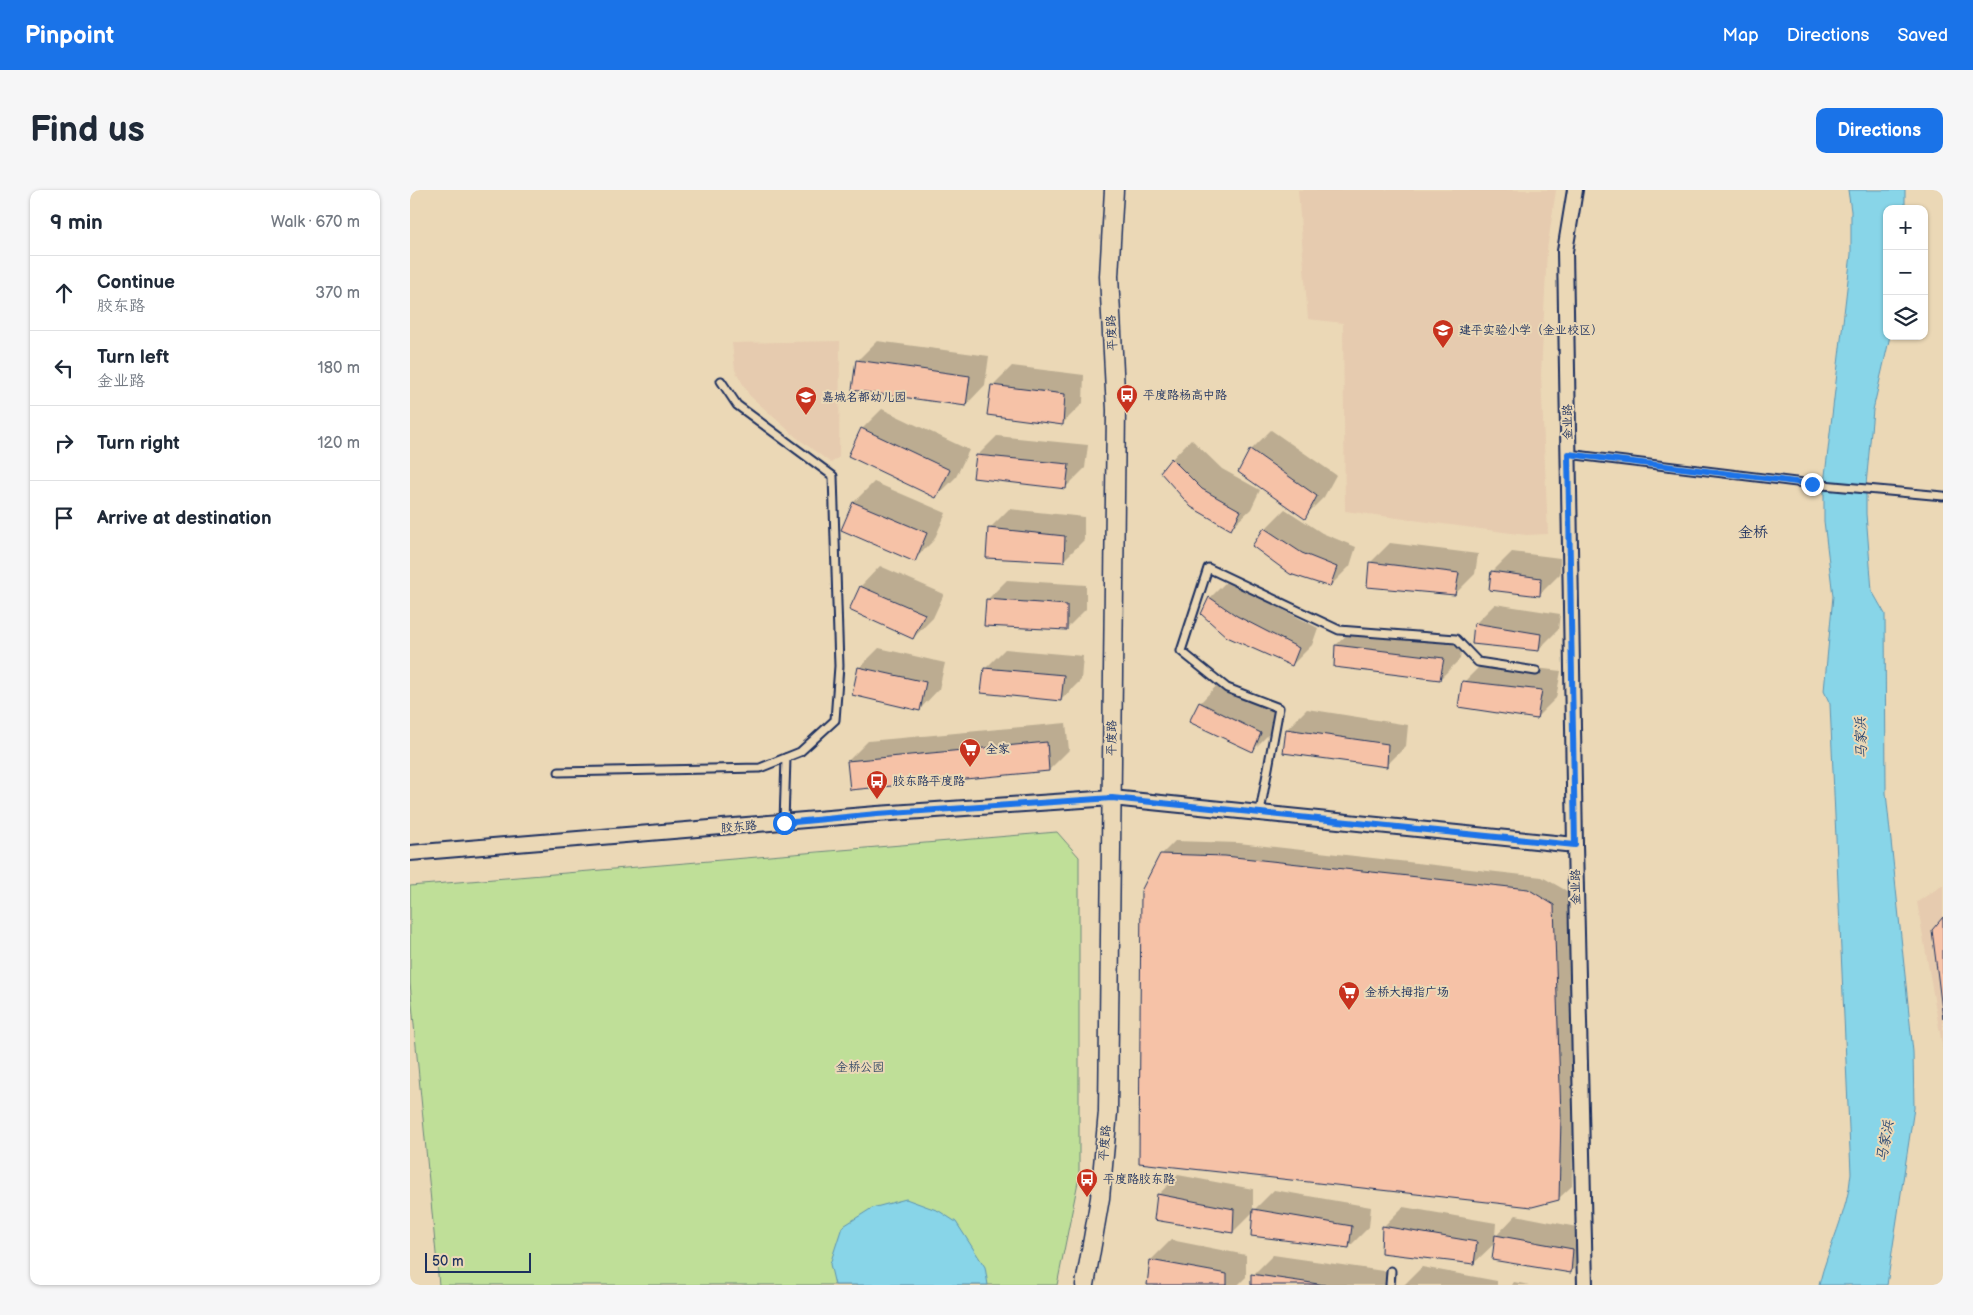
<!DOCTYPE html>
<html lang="en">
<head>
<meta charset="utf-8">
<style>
	:root { --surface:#fff; --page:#f6f6f7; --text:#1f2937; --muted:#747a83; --line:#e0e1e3; --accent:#1a73e8 }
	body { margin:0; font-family:"Balsamiq Sans","LXGW WenKai TC",sans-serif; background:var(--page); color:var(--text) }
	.controls { position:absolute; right:15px; top:15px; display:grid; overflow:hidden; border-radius:10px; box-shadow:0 1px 4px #0004 }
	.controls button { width:45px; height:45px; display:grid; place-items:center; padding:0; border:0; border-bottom:1px solid var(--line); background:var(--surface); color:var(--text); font:25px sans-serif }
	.scale { position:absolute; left:15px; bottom:12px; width:106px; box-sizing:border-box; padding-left:5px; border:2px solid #1b2f5e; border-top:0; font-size:14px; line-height:18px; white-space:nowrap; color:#1b2f5e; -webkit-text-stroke:4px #ebd8b6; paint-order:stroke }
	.stop { position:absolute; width:15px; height:15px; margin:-11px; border:4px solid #1a73e8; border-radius:50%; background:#fff }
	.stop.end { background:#1a73e8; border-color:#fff; box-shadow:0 1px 5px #0008 }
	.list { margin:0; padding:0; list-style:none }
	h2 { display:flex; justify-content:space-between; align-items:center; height:65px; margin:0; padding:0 20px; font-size:21px }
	h2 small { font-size:16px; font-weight:400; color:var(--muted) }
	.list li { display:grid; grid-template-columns:32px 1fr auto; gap:15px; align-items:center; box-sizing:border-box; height:75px; padding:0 20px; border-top:1px solid var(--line) }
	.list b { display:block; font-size:19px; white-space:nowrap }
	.list p { margin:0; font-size:16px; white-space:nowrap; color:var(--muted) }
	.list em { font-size:16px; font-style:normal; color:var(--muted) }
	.icon { flex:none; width:28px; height:28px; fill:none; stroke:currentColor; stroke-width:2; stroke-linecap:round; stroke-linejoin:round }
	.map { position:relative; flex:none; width:1533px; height:1095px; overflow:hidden; border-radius:10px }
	header { display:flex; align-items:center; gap:30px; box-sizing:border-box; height:70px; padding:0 25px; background:var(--accent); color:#fff }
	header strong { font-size:24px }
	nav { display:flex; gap:28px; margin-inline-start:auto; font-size:18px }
	.intro { display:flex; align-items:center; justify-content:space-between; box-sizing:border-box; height:120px; padding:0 30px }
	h1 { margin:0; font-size:35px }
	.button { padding:12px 22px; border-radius:10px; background:var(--accent); color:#fff; font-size:18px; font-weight:700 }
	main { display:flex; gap:30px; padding:0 30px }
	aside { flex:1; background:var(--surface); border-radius:10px; box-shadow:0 1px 4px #0004 }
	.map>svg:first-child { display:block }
</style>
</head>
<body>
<header>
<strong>Pinpoint</strong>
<nav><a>Map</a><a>Directions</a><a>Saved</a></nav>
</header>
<div class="intro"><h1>Find us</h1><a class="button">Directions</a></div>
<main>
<aside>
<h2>9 min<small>Walk · 670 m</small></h2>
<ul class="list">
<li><svg class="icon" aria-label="ahead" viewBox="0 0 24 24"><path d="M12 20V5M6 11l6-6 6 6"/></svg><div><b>Continue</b><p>胶东路</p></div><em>370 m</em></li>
<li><svg class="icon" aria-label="left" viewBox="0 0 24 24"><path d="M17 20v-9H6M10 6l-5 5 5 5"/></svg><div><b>Turn left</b><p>金业路</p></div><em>180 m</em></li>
<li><svg class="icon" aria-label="right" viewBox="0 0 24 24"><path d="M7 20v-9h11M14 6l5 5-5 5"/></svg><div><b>Turn right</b></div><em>120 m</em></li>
<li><svg class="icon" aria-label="arrive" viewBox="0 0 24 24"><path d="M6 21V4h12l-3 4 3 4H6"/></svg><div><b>Arrive at destination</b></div></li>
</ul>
</aside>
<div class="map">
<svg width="1533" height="1095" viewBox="0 0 1533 1095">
	<rect width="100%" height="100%" fill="#ebd8b6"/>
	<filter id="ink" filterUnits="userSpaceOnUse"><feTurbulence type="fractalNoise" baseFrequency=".02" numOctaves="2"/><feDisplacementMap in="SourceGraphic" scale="10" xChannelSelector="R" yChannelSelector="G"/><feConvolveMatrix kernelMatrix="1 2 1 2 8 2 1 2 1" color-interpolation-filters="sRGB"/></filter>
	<g filter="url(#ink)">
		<g fill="#e6cbaf">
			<path d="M888 0H1146L1137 60 1131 185 1138 344 1116 345 935 321 933 133 898 129Z"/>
			<path d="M430 151 429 267 421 273 386 247 339 205 325 180 322 153Z"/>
			<path d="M1533 695V860L1507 712Z"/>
		</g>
		<path fill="#bfdf98" stroke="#6d877b" d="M647 642 669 667V987L647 1095H29L0 793V696Z"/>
		<g fill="#88d5e8" stroke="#5c93b1">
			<path d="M1438 0H1495V19H1477V146H1480L1463 220 1456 295V324L1462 401 1475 424 1476 603 1503 862 1504 918 1477 1095H1409C1418 1057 1438 1023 1441 983L1420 514 1414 501 1423 406 1414 331V294L1441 64V21Z"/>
			<path d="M496 1009 529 1021 546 1032 575 1077 578 1095H425L420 1074 432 1037 462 1018Z"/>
		</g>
		<g fill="#0003">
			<path d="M467 151 579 166 575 195 556 215 447 171Z"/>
			<path d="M602 176 674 185 673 213 653 233 582 196Z"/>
			<path d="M472 219 559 260 546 287 526 307 440 266 452 239Z"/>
			<path d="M861 240 926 285 914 307 894 327 841 260Z"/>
			<path d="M587 246 678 255 675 278 655 298 567 266Z"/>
			<path d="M781 249 812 279 850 300 841 319 821 338 752 282 762 269Z"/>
			<path d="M464 292 536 323 524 350 504 370 432 339 444 312Z"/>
			<path d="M599 319 674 327V350L654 370 579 339Z"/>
			<path d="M875 319 912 343 946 357 940 376 920 396 855 339Z"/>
			<path d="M980 353 1068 364 1065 384 1045 404 960 373Z"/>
			<path d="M1102 362 1150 368V384L1130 404 1082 382Z"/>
			<path d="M470 376 534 404 523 428 503 448 451 396Z"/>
			<path d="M820 388 847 406 908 438 902 455 882 475 793 423 800 408Z"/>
			<path d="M597 390 676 395V419L656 439 577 410Z"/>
			<path d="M1085 414 1150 424 1148 440 1128 460 1065 434Z"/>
			<path d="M946 436 1053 448 1050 469 1030 489 926 455Z"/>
			<path d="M469 458 535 473 529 499 510 519 449 478Z"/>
			<path d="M595 459 673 466 671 490 651 510 575 479Z"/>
			<path d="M1074 472 1151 481 1146 508 1126 528 1054 492Z"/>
			<path d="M810 492 870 523 863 540 843 560 781 531 791 512Z"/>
			<path d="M897 519 998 535 996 556 976 576 875 562 877 539Z"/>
			<path d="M656 533 659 560 639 580 438 571 458 551Z"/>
			<path d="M765 651 829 653 1132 687 1157 701 1164 913 1162 996 1148 1009 751 665Z"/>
			<path d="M768 985 843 999V1021L864 1000 961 1017 959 1037 939 1057 844 1021 823 1042 748 1005Z"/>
			<path d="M993 1017 1086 1033 1085 1047 1106 1025 1182 1040 1181 1062 1161 1082 1086 1052 1064 1073 973 1037Z"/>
			<path d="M761 1050 836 1065V1087L828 1095H741V1070Z"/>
			<path d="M863 1065 987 1083 986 1095H842L843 1085Z"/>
			<path d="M1012 1077 1087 1091V1095H994Z"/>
			<path d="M1104 1092 1119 1095H1102Z"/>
		</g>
		<g fill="#f6c2a7" stroke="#1b2f5e">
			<path d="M446 170 560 186 556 216 442 200Z"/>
			<path d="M581 195 655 204 653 235 577 225Z"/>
			<path d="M451 238 540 280 526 308 438 266Z"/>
			<path d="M840 259 907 306 895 329 828 282Z"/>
			<path d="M566 265 659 274 656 299 563 288Z"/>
			<path d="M761 268 792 299 831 321 821 340 781 317 750 282Z"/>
			<path d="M443 312 517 343 505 372 431 340Z"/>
			<path d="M578 338 655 346 654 372 576 368Z"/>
			<path d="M854 338 892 363 927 377 920 397 880 384 842 356Z"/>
			<path d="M959 372 1049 383 1045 405 957 397Z"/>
			<path d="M1081 381 1131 388 1130 406 1079 400Z"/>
			<path d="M450 396 515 424 503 449 439 420Z"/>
			<path d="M799 407 827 426 889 458 882 476 817 447 791 424Z"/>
			<path d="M576 409 657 415V440L574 436Z"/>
			<path d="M1064 433 1131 444 1129 461 1062 454Z"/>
			<path d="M925 455 1034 468 1030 490 924 477Z"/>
			<path d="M448 477 516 492 510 521 442 505Z"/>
			<path d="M574 478 654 485 651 511 571 503Z"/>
			<path d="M1052 491 1132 500 1127 529 1048 517Z"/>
			<path d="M789 512 851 543 843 562 779 532Z"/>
			<path d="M876 539 978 554 977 577 873 563Z"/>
			<path d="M637 552 639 581 440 600 437 571Z"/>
			<path d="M750 664 815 666 1118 699 1144 715 1151 927 1149 1010 1122 1017 729 973 731 701Z"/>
			<path d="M1533 727V828L1522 740Z"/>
			<path d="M747 1004 824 1019 823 1043 744 1030Z"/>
			<path d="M843 1019 942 1036 939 1058 841 1046Z"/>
			<path d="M972 1036 1067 1052 1064 1074 971 1063Z"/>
			<path d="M1085 1045 1163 1059 1161 1083 1082 1070Z"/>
			<path d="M740 1070 817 1084V1095H737Z"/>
			<path d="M841 1084 915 1095H841Z"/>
		</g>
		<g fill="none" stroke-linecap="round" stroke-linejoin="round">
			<g stroke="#1b2f5e" stroke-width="11">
				<g id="service">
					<path d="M1158 264 1402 294 1533 306"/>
					<path d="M149 582 350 578 390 562 425 530 429 476 423 286 327 215 311 191"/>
					<path d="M850 622 869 518 817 498 771 461 798 378 929 440 1046 449 1068 472 1126 481"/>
					<path d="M374 632 376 568"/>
					<path d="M980 1095 981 1081"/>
				</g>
			</g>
			<g stroke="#1b2f5e" stroke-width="18">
				<g id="minor">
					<path d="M1165 0 1155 61 1165 655 1175 1095"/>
					<path d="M0 663 467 624 702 608 1165 655"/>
				</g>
			</g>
			<g stroke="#1b2f5e" stroke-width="21">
				<path id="tertiary" d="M675 1095 690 1008 698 922 706 220 699 86 704 0"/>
			</g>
			<use href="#service" stroke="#ebd8b6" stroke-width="7"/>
			<use href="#minor" stroke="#ebd8b6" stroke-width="14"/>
			<use href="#tertiary" stroke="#ebd8b6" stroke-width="18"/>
		</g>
	</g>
	<g fill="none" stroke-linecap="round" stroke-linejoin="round" filter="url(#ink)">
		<path stroke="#1a73e8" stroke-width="6" d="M374 633 467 624 702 608 1165 655 1158 264 1402 294"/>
	</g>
	<defs>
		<g id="school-pin" transform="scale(1.125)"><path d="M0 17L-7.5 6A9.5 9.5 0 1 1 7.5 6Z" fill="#c8321e" stroke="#ebd8b6"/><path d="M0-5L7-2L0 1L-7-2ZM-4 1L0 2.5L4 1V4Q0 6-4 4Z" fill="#fff"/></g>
		<g id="bus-pin" transform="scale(1.125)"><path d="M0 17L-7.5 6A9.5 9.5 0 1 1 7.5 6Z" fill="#c8321e" stroke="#ebd8b6"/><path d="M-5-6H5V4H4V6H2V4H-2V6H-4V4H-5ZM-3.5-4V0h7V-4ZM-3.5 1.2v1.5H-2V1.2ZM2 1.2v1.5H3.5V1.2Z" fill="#fff"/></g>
		<g id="supermarket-pin" transform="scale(1.125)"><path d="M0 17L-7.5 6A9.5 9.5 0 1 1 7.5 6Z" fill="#c8321e" stroke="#ebd8b6"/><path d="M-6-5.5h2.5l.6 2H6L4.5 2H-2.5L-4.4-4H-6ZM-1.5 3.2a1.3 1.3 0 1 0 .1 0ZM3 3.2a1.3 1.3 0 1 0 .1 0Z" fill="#fff"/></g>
	</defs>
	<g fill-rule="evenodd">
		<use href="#school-pin" x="1033" y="140"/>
		<use href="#bus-pin" x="717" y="205"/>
		<use href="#school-pin" x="396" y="207"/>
		<use href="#supermarket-pin" x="560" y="559"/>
		<use href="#bus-pin" x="467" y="591"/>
		<use href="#supermarket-pin" x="939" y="802"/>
		<use href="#bus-pin" x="677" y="989"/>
	</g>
	<g text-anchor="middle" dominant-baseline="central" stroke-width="4" stroke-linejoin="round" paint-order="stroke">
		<g font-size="12" fill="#1b2f5e" stroke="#ebd8b6" text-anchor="start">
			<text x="1049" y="140">建平实验小学（金业校区）</text>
			<text x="733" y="205">平度路杨高中路</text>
			<text x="412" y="207">嘉城名都幼儿园</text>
			<text x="576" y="559">全家</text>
			<text x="483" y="591">胶东路平度路</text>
			<text x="955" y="802">金桥大拇指广场</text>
			<text x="693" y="989">平度路胶东路</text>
		</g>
		<g font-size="12" fill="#1b2f5e" stroke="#ebd8b6">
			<text transform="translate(702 143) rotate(-93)">平度路</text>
			<text transform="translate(1158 232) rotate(-91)">金业路</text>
			<text transform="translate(702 548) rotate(-89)">平度路</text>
			<text transform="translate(329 637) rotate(-5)">胶东路</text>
			<text transform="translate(1166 697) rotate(-91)">金业路</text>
			<text transform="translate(695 953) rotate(-85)">平度路</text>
		</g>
		<g font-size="12" fill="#344967" stroke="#ebd8b6">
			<text x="450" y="877">金桥公园</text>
		</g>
		<g font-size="14" font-style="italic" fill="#2b4873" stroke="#ebd8b6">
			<text transform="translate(1451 548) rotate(-92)">马家浜</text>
			<text transform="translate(1475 951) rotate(-80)">马家浜</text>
		</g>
		<g font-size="15" fill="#1b2f5e" stroke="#ebd8b6">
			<text x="1343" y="342">金桥</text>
		</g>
	</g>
</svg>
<div class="controls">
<button>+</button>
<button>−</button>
<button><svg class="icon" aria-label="layers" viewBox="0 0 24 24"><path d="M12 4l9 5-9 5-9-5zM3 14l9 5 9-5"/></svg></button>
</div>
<div class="scale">50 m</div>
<div class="stop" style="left:374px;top:633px"></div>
<div class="stop end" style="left:1402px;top:294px"></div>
</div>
</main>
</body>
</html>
